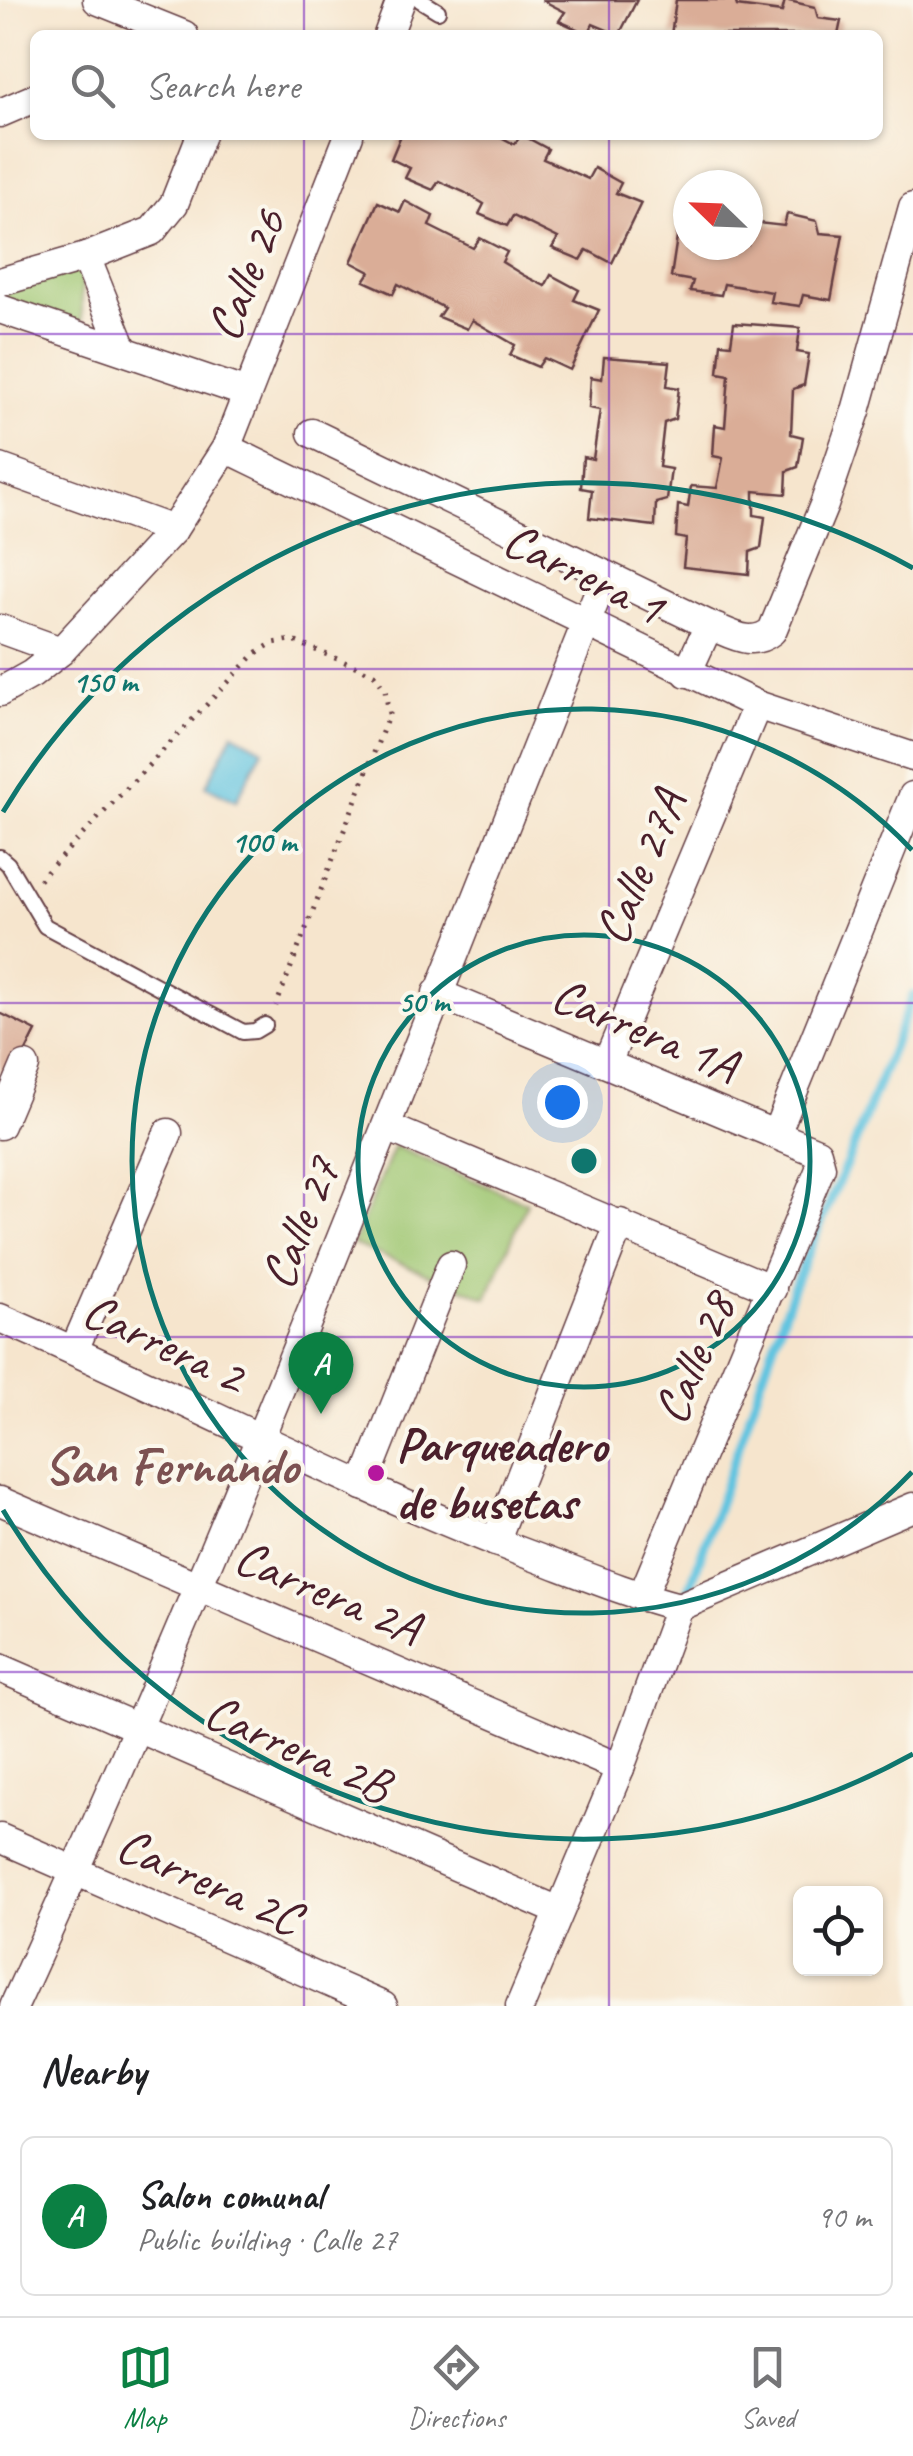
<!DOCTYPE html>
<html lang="en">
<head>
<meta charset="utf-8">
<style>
	:root { --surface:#fff; --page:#f2f2f2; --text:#202124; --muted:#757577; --line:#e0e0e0; --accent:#0b8043 }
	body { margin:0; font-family:Caveat,sans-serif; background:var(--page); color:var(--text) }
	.controls { position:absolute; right:30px; bottom:30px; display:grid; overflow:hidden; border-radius:15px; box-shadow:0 2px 8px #0004 }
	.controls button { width:90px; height:90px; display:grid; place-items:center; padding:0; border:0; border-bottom:2px solid var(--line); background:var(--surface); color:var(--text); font:50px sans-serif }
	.compass { position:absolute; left:673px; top:170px; width:90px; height:90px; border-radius:50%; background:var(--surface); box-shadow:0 2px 8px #0004; rotate:293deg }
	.you { position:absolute; left:562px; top:1102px; width:35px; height:35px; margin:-25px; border:8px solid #fff; border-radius:50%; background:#1a73e8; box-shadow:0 0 0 15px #1a73e833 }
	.badge { display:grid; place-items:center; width:65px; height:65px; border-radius:50%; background:var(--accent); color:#fff; font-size:32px; font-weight:700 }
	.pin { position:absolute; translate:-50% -82px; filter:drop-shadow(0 2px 5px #0008) }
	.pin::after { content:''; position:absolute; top:52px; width:35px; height:30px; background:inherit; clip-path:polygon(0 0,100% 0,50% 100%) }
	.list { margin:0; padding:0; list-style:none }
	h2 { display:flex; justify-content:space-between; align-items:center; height:130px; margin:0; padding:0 40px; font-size:42px }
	h2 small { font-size:32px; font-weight:400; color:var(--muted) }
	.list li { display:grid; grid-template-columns:65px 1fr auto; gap:30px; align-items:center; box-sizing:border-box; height:160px; margin:0 20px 20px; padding:0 20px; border:2px solid var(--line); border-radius:15px }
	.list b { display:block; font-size:38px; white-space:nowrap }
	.list p { margin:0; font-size:32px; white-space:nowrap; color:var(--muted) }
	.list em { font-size:32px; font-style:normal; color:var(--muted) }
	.icon { flex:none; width:55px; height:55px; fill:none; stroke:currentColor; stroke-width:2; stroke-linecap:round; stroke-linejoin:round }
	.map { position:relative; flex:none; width:913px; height:2006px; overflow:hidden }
	.search { position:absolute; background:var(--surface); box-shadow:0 2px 8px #0004; left:30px; right:30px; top:30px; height:110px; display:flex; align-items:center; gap:25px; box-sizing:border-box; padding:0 35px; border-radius:15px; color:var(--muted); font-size:38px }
	.sheet { height:310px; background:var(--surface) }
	nav { display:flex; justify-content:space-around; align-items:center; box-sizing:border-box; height:140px; border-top:2px solid var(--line); background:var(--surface); font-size:28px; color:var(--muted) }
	nav a { display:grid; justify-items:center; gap:5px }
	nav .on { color:var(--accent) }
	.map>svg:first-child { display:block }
</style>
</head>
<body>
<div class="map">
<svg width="913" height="2006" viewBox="0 0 913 2006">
	<rect width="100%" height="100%" fill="#fbf7ec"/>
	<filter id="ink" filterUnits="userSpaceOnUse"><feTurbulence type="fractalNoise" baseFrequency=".01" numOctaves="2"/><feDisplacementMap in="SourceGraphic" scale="20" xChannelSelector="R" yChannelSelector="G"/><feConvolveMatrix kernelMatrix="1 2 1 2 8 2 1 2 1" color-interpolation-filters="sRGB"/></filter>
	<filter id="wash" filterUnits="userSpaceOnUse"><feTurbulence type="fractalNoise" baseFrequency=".0048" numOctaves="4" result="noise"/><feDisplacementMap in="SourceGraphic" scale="40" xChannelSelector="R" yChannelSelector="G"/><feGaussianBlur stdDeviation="2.25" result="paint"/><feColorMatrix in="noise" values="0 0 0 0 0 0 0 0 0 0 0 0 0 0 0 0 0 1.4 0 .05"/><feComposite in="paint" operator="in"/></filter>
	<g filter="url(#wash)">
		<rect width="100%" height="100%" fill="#f6e5cd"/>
		<g fill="#9ec671" stroke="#74724e" stroke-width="2.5">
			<path d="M82 261V328L0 302V288Z"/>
			<path d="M394 1146 527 1203 487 1298 353 1244Z"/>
		</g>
		<path fill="#62c4e0" stroke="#567286" stroke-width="2.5" d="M233 733 263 749 236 801 206 786Z"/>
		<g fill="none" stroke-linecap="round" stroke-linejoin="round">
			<path stroke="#62c4e0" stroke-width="9" d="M687 1596 793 1288 851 1153 913 995"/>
		</g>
		<g id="blocks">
			<g fill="#daad97">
				<path d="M542 0H637L619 35 593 24 588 34 559 21 565 12Z"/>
				<path d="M676 0H735L737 6 782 12 785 0 815 7 818 18 841 21 838 35H671Z"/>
				<path d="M401 135H497L514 144 522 135 548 149 543 159 588 179 594 168 621 183 616 193 641 203 612 263 587 250 581 260 552 248 558 238 513 216 507 226 479 214 484 204 464 192 439 181 433 190 405 178 410 168 391 159Z"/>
				<path d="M405 201 433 216 429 226 473 248 480 238 507 252 502 262 523 275 545 286 551 275 579 290 574 300 599 310 570 370 544 358 538 367 510 355 515 345 472 320 467 329 438 317 444 308 398 284 393 294 364 281 370 272 351 262 378 202 400 212Z"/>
				<path d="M681 211 688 212V245H748V222L784 226 787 214 817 221 820 233 843 235 831 300 803 295 800 306 770 302 772 292 724 284 721 295 690 291 693 281 671 277Z"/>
				<path d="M734 323 800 328 797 352 809 354 804 385 793 389 791 434 803 437 798 467 787 471 786 494 754 491V515L765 517 761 548 750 552 749 574 683 567 686 539 676 537 678 505 688 507 691 486 717 488 723 458 713 456 715 425 725 427 729 375 718 373 721 343 731 344Z"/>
				<path d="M604 357 670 362 667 386 679 388 675 419 664 423 659 467 671 469 667 500 656 503 655 526 589 518 592 490 581 488 583 457 593 459 600 410 589 408 591 377 602 379Z"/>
				<path d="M0 1013 36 1031 0 1103Z"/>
			</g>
		</g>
	</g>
	<g filter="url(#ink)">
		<use href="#blocks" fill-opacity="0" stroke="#643d43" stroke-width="2.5"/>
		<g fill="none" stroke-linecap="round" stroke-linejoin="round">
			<g stroke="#643d43" stroke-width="18">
				<g id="service">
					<path d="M420 0 438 11"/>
					<path d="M0 857 8 864 45 926 243 1032 255 1031 265 1025"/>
				</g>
			</g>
			<g stroke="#643d43" stroke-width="31">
				<g id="minor">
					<path d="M97 0 184 35"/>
					<path d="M388 35 401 0"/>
					<path d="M0 113 35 98"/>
					<path d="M86 257 123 349"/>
					<path d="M0 282 86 257 152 231 174 204 201 135"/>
					<path d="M0 309 247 393"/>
					<path d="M312 433 709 625C732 634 751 648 772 631L824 505 856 411 913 207"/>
					<path d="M226 448 757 705 913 757"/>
					<path d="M0 468 173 530"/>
					<path d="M0 629 61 651"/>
					<path d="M687 673 709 625"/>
					<path d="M0 692 32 674 61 651 173 530 226 448 349 135"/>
					<path d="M437 993 817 1152 821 1167 642 1597"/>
					<path d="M607 1063 757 705"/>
					<path d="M0 1125 25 1066"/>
					<path d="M387 1127 772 1289"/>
					<path d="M776 1134 913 796"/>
					<path d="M0 1318C182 1397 357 1491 543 1560 588 1577 633 1595 679 1607"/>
					<path d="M74 1350 168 1133"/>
					<path d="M363 1486 451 1265"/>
					<path d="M0 1501 620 1768"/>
					<path d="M495 1542 620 1223"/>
					<path d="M679 1607 913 1507"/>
					<path d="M0 1668 559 1911"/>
					<path d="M0 1838 383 2006"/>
					<path d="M14 2006C230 1537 413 1054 605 576"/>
					<path d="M520 2006 620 1768 679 1607"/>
				</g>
			</g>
			<path stroke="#643d43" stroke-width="5" stroke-dasharray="2.5 8" stroke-linecap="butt" d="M39 880 256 653 273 643 291 640 374 674 385 690 389 714 276 1006"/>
			<use href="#service" stroke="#fff" stroke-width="14"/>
			<use href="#minor" stroke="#fff" stroke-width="28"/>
		</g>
	</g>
	<path fill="none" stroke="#7b2cbf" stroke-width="2.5" stroke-opacity="0.55" d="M304 0V35M609 0V35M304 135V2006M609 135V2006M0 334H913M0 669H913M0 1003H913M0 1337H913M0 1672H913"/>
	<g fill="none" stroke="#0f766e" stroke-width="5">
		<circle cx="584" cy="1161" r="226"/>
		<path d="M912 1472A452 452 0 1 1 912 850"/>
		<path d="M913 1754A678 678 0 0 1 3 1510M3 812A678 678 0 0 1 913 568"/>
	</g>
	<circle fill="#b5179e" stroke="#fbf7ec" stroke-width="4" cx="376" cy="1473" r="10"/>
	<g text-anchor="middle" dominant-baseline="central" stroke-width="8" stroke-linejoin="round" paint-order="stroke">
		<g font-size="50" fill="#4a1f2b" stroke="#fbf7ec">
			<text transform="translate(246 275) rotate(-68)">Calle 26</text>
			<text transform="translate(584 573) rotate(26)">Carrera 1</text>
			<text transform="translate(640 867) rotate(-67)">Calle 27A</text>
			<text transform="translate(645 1030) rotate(23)">Carrera 1A</text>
			<text transform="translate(300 1223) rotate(-68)">Calle 27</text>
			<text transform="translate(164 1343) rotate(25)">Carrera 2</text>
			<text transform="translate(694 1358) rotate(-67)">Calle 28</text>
			<text transform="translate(328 1592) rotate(23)">Carrera 2A</text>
			<text transform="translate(298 1748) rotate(24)">Carrera 2B</text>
			<text transform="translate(209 1881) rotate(24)">Carrera 2C</text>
		</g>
		<g font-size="50" font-weight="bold" fill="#4a1f2b" stroke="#fbf7ec" text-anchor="start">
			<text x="396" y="1444">Parqueadero<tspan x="396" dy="58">de busetas</tspan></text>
		</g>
		<g font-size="52" font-weight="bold" fill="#7c5151" stroke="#fbf7ec">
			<text x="171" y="1466">San Fernando</text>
		</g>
	</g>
	<circle cx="584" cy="1161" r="15" fill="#0f766e" stroke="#fbf7ec" stroke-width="5"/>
	<g font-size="30" text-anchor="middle" font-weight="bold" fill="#0f766e" stroke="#fbf7ec" stroke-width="8" stroke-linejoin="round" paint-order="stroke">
		<text x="105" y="692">150 m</text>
		<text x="264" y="852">100 m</text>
		<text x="424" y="1012">50 m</text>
	</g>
</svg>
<div class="controls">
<button><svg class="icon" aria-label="locate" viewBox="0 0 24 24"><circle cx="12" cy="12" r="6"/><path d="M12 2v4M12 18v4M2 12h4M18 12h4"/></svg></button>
</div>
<svg class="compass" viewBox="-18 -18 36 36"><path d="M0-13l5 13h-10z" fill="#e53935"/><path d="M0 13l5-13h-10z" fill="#757577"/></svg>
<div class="you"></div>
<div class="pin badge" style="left:321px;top:1414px">A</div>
<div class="search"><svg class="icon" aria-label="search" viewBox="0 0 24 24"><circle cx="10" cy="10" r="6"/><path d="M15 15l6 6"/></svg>Search here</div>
</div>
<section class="sheet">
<h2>Nearby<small></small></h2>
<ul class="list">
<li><span class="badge">A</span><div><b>Salon comunal</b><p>Public building · Calle 27</p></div><em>90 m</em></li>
</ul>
</section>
<nav>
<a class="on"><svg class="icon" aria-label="map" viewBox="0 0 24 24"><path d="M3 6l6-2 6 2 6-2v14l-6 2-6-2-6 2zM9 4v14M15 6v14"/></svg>Map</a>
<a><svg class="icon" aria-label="directions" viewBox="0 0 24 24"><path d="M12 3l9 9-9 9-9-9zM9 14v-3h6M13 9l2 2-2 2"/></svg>Directions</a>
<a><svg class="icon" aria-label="saved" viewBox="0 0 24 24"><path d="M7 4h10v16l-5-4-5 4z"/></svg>Saved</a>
</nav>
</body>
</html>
